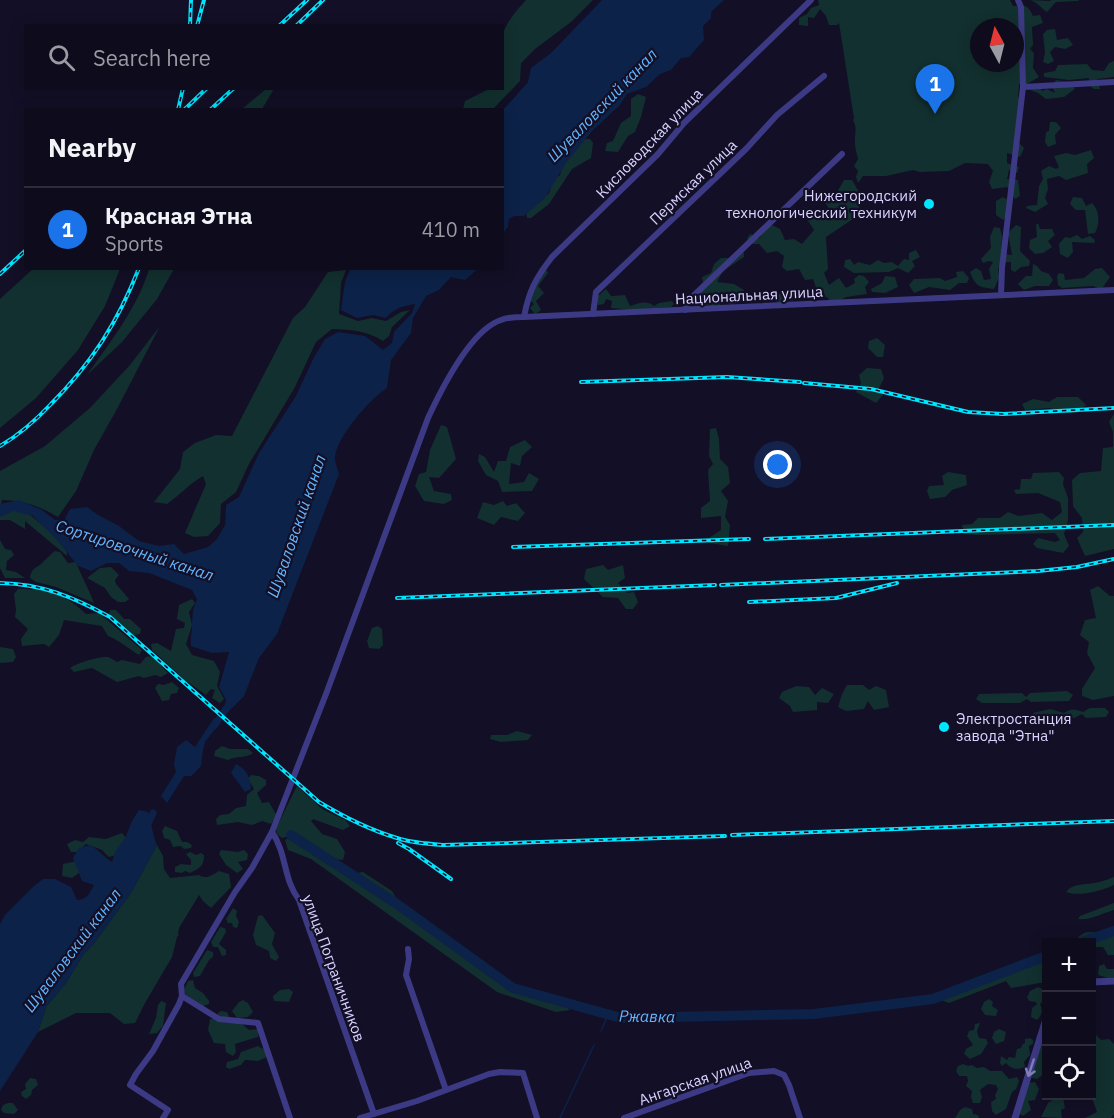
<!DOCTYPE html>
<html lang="en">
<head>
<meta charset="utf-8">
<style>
	:root { --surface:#0e0b1c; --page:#171425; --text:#f1f3f6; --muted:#9b9ba3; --line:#2e2b3b; --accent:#1a73e8 }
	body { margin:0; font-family:"IBM Plex Sans",sans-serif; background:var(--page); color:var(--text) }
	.controls { position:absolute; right:18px; bottom:18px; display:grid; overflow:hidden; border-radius:0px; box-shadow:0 3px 15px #0003 }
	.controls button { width:54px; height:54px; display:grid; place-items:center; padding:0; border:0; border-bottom:2px solid var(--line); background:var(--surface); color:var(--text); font:30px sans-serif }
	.compass { position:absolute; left:970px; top:18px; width:54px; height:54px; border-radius:50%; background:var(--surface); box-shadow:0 3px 15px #0003; rotate:353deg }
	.you { position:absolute; left:778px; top:465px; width:21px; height:21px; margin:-15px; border:4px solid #fff; border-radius:50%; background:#1a73e8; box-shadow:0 0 0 9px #1a73e833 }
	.badge { display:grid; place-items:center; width:39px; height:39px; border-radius:50%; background:var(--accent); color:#fff; font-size:20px; font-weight:700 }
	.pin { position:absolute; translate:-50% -50px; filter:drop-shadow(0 2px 3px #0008) }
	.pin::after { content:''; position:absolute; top:32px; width:21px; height:18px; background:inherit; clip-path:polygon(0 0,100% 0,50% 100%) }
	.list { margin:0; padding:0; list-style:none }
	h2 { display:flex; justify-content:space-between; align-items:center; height:78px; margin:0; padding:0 24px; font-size:26px }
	h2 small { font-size:20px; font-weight:400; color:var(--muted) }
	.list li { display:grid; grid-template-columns:39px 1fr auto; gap:18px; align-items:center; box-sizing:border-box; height:84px; padding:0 24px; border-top:2px solid var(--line) }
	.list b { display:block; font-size:22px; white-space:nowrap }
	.list p { margin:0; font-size:20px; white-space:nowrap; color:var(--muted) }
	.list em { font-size:20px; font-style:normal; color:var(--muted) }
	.icon { flex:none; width:33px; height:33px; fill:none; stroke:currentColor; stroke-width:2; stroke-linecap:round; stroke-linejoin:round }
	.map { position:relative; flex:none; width:1114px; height:1118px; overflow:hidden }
	.search { position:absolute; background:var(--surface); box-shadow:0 3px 15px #0003; left:24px; top:24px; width:480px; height:66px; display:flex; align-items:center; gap:15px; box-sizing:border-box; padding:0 21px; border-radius:0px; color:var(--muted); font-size:22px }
	.panel { position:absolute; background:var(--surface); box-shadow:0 3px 15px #0003; left:24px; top:108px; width:480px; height:162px; border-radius:0px }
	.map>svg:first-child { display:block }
</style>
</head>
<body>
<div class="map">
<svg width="1114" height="1118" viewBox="0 0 1114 1118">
	<rect width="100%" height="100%" fill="#130f26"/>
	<g fill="#12302f" fill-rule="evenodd">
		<path d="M526 0H593L571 22 535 49 521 63 520 81 493 109H463L465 101 489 89 502 88C502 73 500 45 504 31 508 20 518 9 526 0Z"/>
		<path d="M818 0H1010L1013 6C1025 5 1028 5 1033 16L1040 15 1043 23 1032 27 1033 45 1030 49 1034 53 1033 68 1039 77 1027 84H1019L1018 97 1024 100 1016 140 1024 148 1020 157 1007 153V163L1019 167 1017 173 1009 170 1007 179 1018 180 1020 196 1015 199 1007 187 992 189 989 182 993 171 988 164 965 163 949 171 920 172 913 170 886 176H863L858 183 856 177 858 171 854 166 858 159C857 154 855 149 855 144 854 135 858 129 853 120L854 118 839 23 837 25H829L826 16 820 9 814 18 808 17V26L799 25V18L807 14 811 8 819 5ZM979 27H1015V63H979Z"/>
		<path d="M1030 0 1050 1 1051 0H1079L1078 1 1056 2 1047 12C1041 8 1037 2 1030 0Z"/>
		<path d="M1055 29 1057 40 1068 38 1073 45 1065 49 1055 47 1050 52 1054 61 1048 64 1043 62 1045 53 1043 34 1047 30Z"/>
		<path d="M1114 61V77L1097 79 1100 89H1094L1089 85V78L1069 80 1044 77V73L1055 71 1058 65 1087 64 1092 70 1104 71 1109 63Z"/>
		<path d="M1056 80 1069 82 1075 89 1064 97 1046 99 1038 93 1028 89 1039 84 1042 91 1047 89 1055 93 1052 86Z"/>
		<path d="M266 89H274L262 109H242Z"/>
		<path d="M638 94 646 97 641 117 635 132 628 136 618 152 605 151 607 143 613 141 621 123 631 116V99Z"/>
		<path d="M1050 122H1056L1061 128 1055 135 1056 144 1048 147 1045 142 1046 132 1049 131Z"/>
		<path d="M585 139H590L593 143 591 158 572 169 549 204 531 218H527L526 212 549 193 553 181 560 175 563 164Z"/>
		<path d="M1091 150 1094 158 1087 164 1088 173 1066 180 1059 176 1047 179 1048 189 1045 198 1048 204 1035 212 1026 208 1027 206 1037 205 1039 186 1043 179 1041 171 1049 166 1056 169 1059 167 1054 156 1066 153 1075 155Z"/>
		<path d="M844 180H852L859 192V215L826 237 828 269 824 273 829 285 839 278 846 288 855 283 854 279 859 275 864 276 869 282 865 287 867 294 846 297 841 300 830 301 827 297 819 296 813 279 805 280 799 269 787 271 782 267 784 256 777 251 767 253 759 244H753L747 239 750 234 760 238 763 226 768 223 780 229 785 240 794 239 802 244 814 230 801 210 804 207 808 210V216L814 218 829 209 824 200 826 195 836 194Z"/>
		<path d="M1003 197 1008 200 1007 216 1003 220 996 215V201Z"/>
		<path d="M1073 197 1082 198 1086 206 1092 203C1100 211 1100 224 1095 233L1088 234 1085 210H1076L1070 204Z"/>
		<path d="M1038 223 1040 229H1052L1055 235 1048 241 1052 247 1043 253 1035 254 1029 248 1030 240 1037 237 1036 225Z"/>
		<path d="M1016 225 1021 227 1020 251 1030 261 1029 266 1021 267 1015 272 1011 270V262H1001L998 269 999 278 994 289C979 287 976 287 970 272L976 268 981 271 984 280 991 279 989 269 993 262 989 261 983 263 981 259 991 248 990 237 994 227 1000 228 1002 236 1001 254 1012 255 1008 233Z"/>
		<path d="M1077 235 1082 239 1090 236 1095 240 1094 243 1072 242 1073 252 1068 258 1060 254 1059 244 1065 237 1070 238Z"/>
		<path d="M738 250 744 253V257L723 271 717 282 734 284 744 290 743 299 732 305 725 302C718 306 712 308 705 304L695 306 693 302 698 288 703 283 702 277 711 273 714 264 721 258H729Z"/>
		<path d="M916 250 920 257 912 261 915 266 908 273 898 268 889 272 854 273 844 267 845 260 850 259 854 265 858 262 870 265 878 260 884 263 892 262 898 266 904 259 909 260V253Z"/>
		<path d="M1033 264 1037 266 1041 271 1049 274 1053 280 1049 286H1035L1024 290 1018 284 1026 276H1032Z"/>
		<path d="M543 265 548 273 538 286 544 293 536 301 541 310 535 314 530 308 534 304 527 297 539 276V269Z"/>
		<path d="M34 268 120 269 105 306 78 350 36 398 0 428V299Z"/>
		<path d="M1102 268 1110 277 1101 290 1093 286 1062 288 1058 285 1057 276 1059 273 1064 274 1065 280 1084 278 1095 269Z"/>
		<path d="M149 269H174L157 299 122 342 87 375C109 344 139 305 149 269Z"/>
		<path d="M346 270 341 283 339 314 358 321 372 318 386 321 401 312 410 310 392 327 389 336 383 341C366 330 351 330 332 329L316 342 295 387 249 464 236 492 221 504 220 523 208 536 194 537 185 533 206 484 203 476C189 484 180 495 167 504L154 502 180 469 183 452 195 443 216 435 232 436 293 318 305 307 328 272Z"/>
		<path d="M963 271 969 278 967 283H959L950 290 929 287 914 293 909 285 914 279 940 278 945 281 957 277 956 272Z"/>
		<path d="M885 276 895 277 898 287 885 293 872 292 871 289 882 283Z"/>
		<path d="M606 289 611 296 625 295 630 306C639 303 647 300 654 306L659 303 672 301 674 304 671 307 632 310 611 308 612 301 606 299 604 304 598 305V296Z"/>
		<path d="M763 290 771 297 781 293 785 295 794 291H801L802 297 791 301 788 298 778 303 773 299 763 301 760 296Z"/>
		<path d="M160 326 117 409 94 450 76 491 58 517C39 506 23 500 2 500L1 506 23 509 66 545 67 556 25 521V529L10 520H0V471L45 446 90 408 130 365Z"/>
		<path d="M877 338 885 345 883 357H877L868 348 869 341Z"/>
		<path d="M867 368 881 369 884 378 879 388 883 395 876 403 856 392 861 383 859 375Z"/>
		<path d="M1057 397H1078L1086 405 1077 413H1063L1050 408 1025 410 1022 404 1033 399 1049 402Z"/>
		<path d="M1114 414V549L1085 556 1077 538 1083 532 1082 518 1073 506 1072 480 1080 473 1101 471 1103 448 1113 447V432L1109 422Z"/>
		<path d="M441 425 447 427 456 459 439 478 429 477 434 491 451 494 452 500 444 504 424 501 415 486 419 474 426 472 430 450Z"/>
		<path d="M716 428 719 439 720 459 728 467 730 483 721 491 728 501 725 517 730 525 728 546 710 543 709 538 721 530V516L701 518V508L710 501 708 470 713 464 709 456 710 429Z"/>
		<path d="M525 440 532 447 522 456 520 466 511 463 509 484 524 482 529 473 539 479 532 491 502 492 498 481 486 475 478 461 479 454 485 457 494 472 498 461H506L510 447Z"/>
		<path d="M948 472 966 475 967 485 952 490 945 497 930 499 927 491 929 486 944 485 942 476Z"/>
		<path d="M1059 472 1064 478 1063 484 1068 498V521L1064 534 1069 546 1063 553 1037 548 1033 544 1038 538 1055 542 1060 540 1055 533 978 535 964 534 962 525 972 524 978 518H1000L1008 512 1019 516 1042 513 1052 520 1062 512 1060 502 1038 493 1016 494 1014 490 1020 489 1021 479H1031L1033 473Z"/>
		<path d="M503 501 507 506 516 503 525 513 518 521 501 517 494 525 477 518 483 502 494 505Z"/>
		<path d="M0 540 5 549 11 550 14 555 7 561 6 570 16 572 25 578H5L0 568Z"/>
		<path d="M55 551 60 552 68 563 76 562C81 576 89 589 94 603L56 587 36 582 30 578C32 566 37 569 43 562 48 558 50 554 55 551Z"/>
		<path d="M603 565 608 570 623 565 625 578 618 583 627 593 634 592 638 602 633 609H626L618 598 603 597 584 579 586 569Z"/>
		<path d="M111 567 119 575 115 580 116 584 129 599 125 602H118L111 597 105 588 87 578 100 568Z"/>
		<path d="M1098 586 1110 596H1114V696L1093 700 1082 696V689L1095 668 1087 653 1089 642 1080 635 1085 620 1096 618 1090 590Z"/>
		<path d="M18 589C48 589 64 593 86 614L99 613 142 650 139 655C129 649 119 640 108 636L102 626 64 620 59 635 49 647 44 644 22 646 21 639 28 629 15 617 16 610 14 594Z"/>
		<path d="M192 599 195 603 189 612 192 625 186 644 192 655 214 661 220 672 217 686 224 699 220 703 212 698 215 690 211 689 206 695 185 680 152 650 151 644 157 643 171 651 176 629 184 628 185 623 177 619 179 605Z"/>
		<path d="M110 610H116L124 619H130L141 629 140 634 134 635 109 614Z"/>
		<path d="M378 626 382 629 383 645 379 649 369 648 367 641 372 628Z"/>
		<path d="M0 647 13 649 16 657 13 662 0 663Z"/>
		<path d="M152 656 168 673 161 677 155 675 144 678 139 676 117 682 92 668 74 672 70 668C76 663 100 656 108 657 111 658 114 660 117 662L122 660 140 664 146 657Z"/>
		<path d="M172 682 179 688 177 693 171 694 169 700 162 701 155 688 158 684 164 685Z"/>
		<path d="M847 685H863L869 690 876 686 886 690 889 707 874 710 868 701 864 709 846 711 838 707 842 694Z"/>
		<path d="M796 686 809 687 815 695 822 688 834 694 828 703 817 702V710L793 712 790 706 779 698 782 692Z"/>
		<path d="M1067 691 1073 695 1069 701 1031 702 1027 699 1020 703H982L976 699 979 694 1022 693 1026 697 1030 693Z"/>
		<path d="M1090 708H1105L1109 712 1106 717 1086 718 1082 714 1074 718H1068L1064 715 1052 719 1034 717 1033 713 1050 709 1064 713C1071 708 1075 709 1083 712Z"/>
		<path d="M517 731 532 735 528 740 501 742 490 739 491 735H507Z"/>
		<path d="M222 746 230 749H248L253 753C245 759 238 755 228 760L214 756 215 751Z"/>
		<path d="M251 775 259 776 266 780V785L257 793 262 803 269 802 277 816 271 824 262 821 252 825 238 822 217 825 216 819 220 815 229 814 236 808 246 806 247 795 254 789 248 779Z"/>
		<path d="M297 786 322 809 345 820 350 826 343 830 313 819 311 821 322 834 337 839 345 852 343 860 334 859 297 834 282 838 277 834 276 828Z"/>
		<path d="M165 826 177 831 182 842H187L192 845 191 848 184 849 181 846 173 847 170 840 164 838 162 831Z"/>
		<path d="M122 833 126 838 116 855 109 857 102 850 86 844 77 852H71L67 844 75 840 83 842 89 837 106 839Z"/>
		<path d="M290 837H298L351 874 363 872 392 891 402 908 472 958 509 990 561 1002 570 1010 556 1012 497 992 311 859 288 850 285 840Z"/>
		<path d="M157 845 163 856 164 869 170 878 199 875C206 880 212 875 219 871L229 874 231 887 211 908 203 901 199 895 179 928 178 934 179 935 177 937 172 957 145 1003 135 1023 124 1024 110 1013H76L38 1032 46 1007 66 983 83 955 95 942 131 893Z"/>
		<path d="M221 850 238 852 244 850 248 854 247 860 238 862 243 869 237 873 226 865 219 854Z"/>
		<path d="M190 852 196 855 201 853 204 855C204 866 200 868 190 873L185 871 182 873 175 872V867L181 864 191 865V860L186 854Z"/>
		<path d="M77 861 80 872 72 878 62 876 63 864Z"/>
		<path d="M1114 877V885C1101 891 1080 897 1066 892 1073 883 1084 885 1094 883 1101 882 1108 879 1114 877Z"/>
		<path d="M1114 903V910C1103 913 1089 921 1078 919L1080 916Z"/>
		<path d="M233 908 237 911 236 916 239 922 237 928 233 927 232 923H228L226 919Z"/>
		<path d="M262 915 275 933 272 944 279 957 276 961 270 958 269 951 256 945 253 935 258 916Z"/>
		<path d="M220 927 225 928 226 932 219 944 226 950V955L222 956 218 947H213L211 942Z"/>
		<path d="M1114 928V955H1108L1103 947H1092V942H1074C1076 940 1078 937 1081 935 1091 927 1102 939 1114 928Z"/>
		<path d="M207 950 213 952V957L209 960 200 976 194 977 193 973Z"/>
		<path d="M1044 955H1046V983H1040L1011 988 1006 981 949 1003 941 1000 942 995 1024 963H1033Z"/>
		<path d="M1104 964 1107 969H1114V977L1108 978 1098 975 1099 966Z"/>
		<path d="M193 980 195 988 203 993 209 1001V1004L203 1006 186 995 184 990 188 981Z"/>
		<path d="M1038 987 1044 990 1045 999 1040 1004C1043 1011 1042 1015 1037 1020L1031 1017 1032 1008 1037 1004 1036 1002 1029 1001 1027 997 1030 991Z"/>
		<path d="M289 989 293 992 289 1002 274 1001 273 996 280 990Z"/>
		<path d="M989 999 993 1002 992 1006 998 1010 996 1016 985 1015 981 1009 984 1002Z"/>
		<path d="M243 1000 248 1003 253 1012 248 1017 237 1018 232 1011 239 1002Z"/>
		<path d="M161 1001 166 1003 163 1026 157 1033 149 1034 156 1018 158 1005Z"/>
		<path d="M221 1011 227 1012 231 1021 241 1023 249 1030 259 1029 258 1037 235 1044 236 1052 233 1056 226 1052 225 1044 214 1043 208 1030 210 1019 217 1018 218 1013Z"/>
		<path d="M980 1023 977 1031 979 1038 986 1039 988 1043 981 1054 970 1059 964 1054 966 1049 973 1045 967 1036 969 1031 974 1030 975 1024Z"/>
		<path d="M999 1029 1006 1032 1004 1041 996 1044 992 1038 994 1032Z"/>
		<path d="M1092 1035H1096L1101 1040 1109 1039 1114 1044V1114L1111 1118H1085L1097 1112 1093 1101 1094 1093H1092V1055L1095 1046 1092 1044Z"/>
		<path d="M1045 1036 1046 1075 1044 1074 1037 1079 1029 1077 1041 1039Z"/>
		<path d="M1030 1038 1033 1040V1044L1029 1046 1030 1055 1024 1062 1025 1067C1017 1070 1012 1070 1006 1063L1002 1066 1000 1063 1001 1056 1007 1060 1009 1057 1015 1058 1017 1049 1021 1048 1022 1045 1025 1043V1039Z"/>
		<path d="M258 1046 261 1048 265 1049 267 1057 258 1061 245 1060 241 1065 229 1069 226 1067 227 1062 238 1059 241 1052Z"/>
		<path d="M963 1064 968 1066 972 1065 977 1068 984 1067 990 1071H1002L1009 1079 1017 1077 1019 1081 1016 1089 1012 1092 1006 1109 996 1115 992 1111 991 1102 996 1099 995 1095 998 1089 996 1085 988 1084 980 1090 982 1097 980 1103H973L971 1097 972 1091 966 1086 968 1081 967 1076H959L956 1071 958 1066Z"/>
		<path d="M30 1078 36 1079 38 1085 32 1090 31 1095 26 1099 22 1096 21 1092 26 1089 25 1084Z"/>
		<path d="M1035 1082 1039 1089 1035 1100 1028 1101 1031 1110 1023 1116 1018 1113 1025 1083Z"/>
		<path d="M1058 1096 1063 1098 1065 1108 1061 1110 1062 1118 1041 1117 1048 1103Z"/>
		<path d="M8 1103H13L18 1110 14 1114 4 1113 1 1110 3 1105Z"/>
		<path d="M965 1107 972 1109 973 1114 978 1115 979 1118H955L960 1110Z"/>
	</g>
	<g fill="#0c2248">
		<path d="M602 0H724L711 12V18L703 26 704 40 689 57 681 58 671 70 660 74 646 87 627 94 619 106 593 130 566 163 544 199 524 216H514L509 219 508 227 503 233V110L528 82 531 68 551 53Z"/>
		<path d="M350 269H478L465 280 451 277 439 290 426 296 413 318 411 333 391 360 387 388C370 399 334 439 335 460 336 465 338 470 339 474L277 634 259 658 244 696 228 712 224 711 226 700 219 687 229 652 212 653 191 646C190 637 192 633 192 625 193 612 192 611 197 599L192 590 149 573 129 571 119 563H107L91 571 78 566 57 540 33 516 13 511 0 517V504L19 500 42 510 55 520H64L70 509 87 507 98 515 119 526 139 541 159 546 174 544 184 554 208 547 217 539 225 525 226 505 239 497 259 453 296 396 314 357 325 339 338 332 365 336 383 350 392 343 394 332 412 313 415 304C403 306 394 308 386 318L373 315 357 318 341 310 345 282Z"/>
		<path d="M214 718H219V724L205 742 203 750 201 766 191 776H184L167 803 161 796 176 772 174 764 177 747 186 740 195 747Z"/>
		<path d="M236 764C247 770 250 776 251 789L245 792 231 773Z"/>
		<path d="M139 810 148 812C152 823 152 834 157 845L131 893 95 942 83 955 66 983 46 1007 38 1032 0 1091V924L5 915 34 886 43 879H55L71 887 77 900C88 899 89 894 94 885L82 881 73 858 79 848 90 845C99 850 104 857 112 862L115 852 126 836 132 821Z"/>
	</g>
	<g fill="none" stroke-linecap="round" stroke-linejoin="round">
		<g stroke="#0c2248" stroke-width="1.5">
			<path d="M601 1031 608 1015"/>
			<path d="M560 1118 594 1045"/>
		</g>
		<g stroke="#0c2248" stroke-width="7">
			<path d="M214 726 228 706"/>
			<path d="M147 826 153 813"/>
		</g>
		<g stroke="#0c2248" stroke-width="10">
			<path d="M291 835 397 904 513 988 621 1018 814 1014 933 999 1046 956"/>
			<path d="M1082 942 1114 931"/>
		</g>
		<g stroke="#3d3a85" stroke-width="6">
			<path d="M1023 87 1114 82"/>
			<path d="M1001 295 1002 268 1023 87 1021 7 1018 0"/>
			<path d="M685 310 688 301 842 154"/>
			<path d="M593 314 596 292 746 149 777 115 824 76"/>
			<path d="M524 317C529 290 536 278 552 257L658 154 684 123 811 0"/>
			<path d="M272 832C287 854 283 879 299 900L374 1114"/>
			<path d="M408 949 409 959 406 975 446 1090"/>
			<path d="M182 996 219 1019 258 1023 290 1118"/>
			<path d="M163 1118 168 1110 130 1085 136 1074 153 1051 179 1004 182 996 181 984 235 892 252 868 272 832 326 694 428 418C441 390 471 330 501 320 508 317 516 317 524 317L1114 290"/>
			<path d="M360 1118 417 1101 489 1074 500 1072 523 1073 537 1118"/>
			<path d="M624 1118 749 1073 774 1071 784 1075 789 1085 800 1118"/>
		</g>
		<g stroke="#3d3a85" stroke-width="7">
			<path d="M1092 982 1114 981"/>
			<path d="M1015 1118 1046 1019"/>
		</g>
		<g stroke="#00e5ff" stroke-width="4">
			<g id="rail">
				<path d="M190 26 191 0"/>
				<path d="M197 26 204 0"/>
				<path d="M279 26 307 0"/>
				<path d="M296 26 323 0"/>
				<path d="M178 110 183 88"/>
				<path d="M184 110 207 88"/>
				<path d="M210 110 234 88"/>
				<path d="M0 274 26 250"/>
				<path d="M581 382 727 377 800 382"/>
				<path d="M804 383 871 389 968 412 1003 414 1114 408"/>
				<path d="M0 446C19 435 36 420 51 404 91 364 118 322 139 268"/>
				<path d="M765 539 1114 525"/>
				<path d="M513 547 749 539"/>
				<path d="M0 583C43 584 73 597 110 617L319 802C344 817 370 830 397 838 412 843 429 844 444 845L725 836"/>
				<path d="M721 585 1038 571 1077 567 1114 559"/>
				<path d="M397 598 715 585"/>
				<path d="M749 602 836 598 897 583"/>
				<path d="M732 835 1114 821"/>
				<path d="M398 843 409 849 451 879"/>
			</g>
		</g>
		<use href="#rail" stroke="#130f26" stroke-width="1.5" stroke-dasharray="4.5" stroke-linecap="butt"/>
	</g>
	<defs><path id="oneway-shaft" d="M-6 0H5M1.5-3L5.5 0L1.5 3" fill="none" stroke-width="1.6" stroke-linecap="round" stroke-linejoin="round" transform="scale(1.5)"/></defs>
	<use stroke="#837fbc" href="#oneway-shaft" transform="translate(1031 1068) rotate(108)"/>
	<g fill="#00e5ff" stroke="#130f26" stroke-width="2">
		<circle cx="929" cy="204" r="6"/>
		<circle cx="944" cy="727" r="6"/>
	</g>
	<g text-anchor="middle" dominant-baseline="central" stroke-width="4.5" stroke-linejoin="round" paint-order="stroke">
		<g font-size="15" fill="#d9d4ff" stroke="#130f26">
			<text transform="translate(649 143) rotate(-46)">Кисловодская улица</text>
			<text transform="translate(693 182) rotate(-44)">Пермская улица</text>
			<text transform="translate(749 295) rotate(-3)">Национальная улица</text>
			<text transform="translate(334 968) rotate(70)">улица Пограничников</text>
			<text transform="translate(695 1081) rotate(-19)">Ангарская улица</text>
		</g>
		<g font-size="15" fill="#d9d4ff" stroke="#130f26" text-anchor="end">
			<text x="917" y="195">Нижегородский<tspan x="917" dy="17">технологический техникум</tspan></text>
			<text x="956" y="718" text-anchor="start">Электростанция<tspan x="956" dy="17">завода "Этна"</tspan></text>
		</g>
		<g font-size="16" font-style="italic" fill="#62b6ff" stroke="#130f26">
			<text transform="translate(602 105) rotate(-46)">Шуваловский канал</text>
			<text transform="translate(296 526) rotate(-71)">Шуваловский канал</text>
			<text transform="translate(135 550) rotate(18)">Сортировочный канал</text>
			<text transform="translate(72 950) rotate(-53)">Шуваловский канал</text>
			<text transform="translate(647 1016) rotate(1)">Ржавка</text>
		</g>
	</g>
</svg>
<div class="controls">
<button>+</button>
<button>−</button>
<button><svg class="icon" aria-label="locate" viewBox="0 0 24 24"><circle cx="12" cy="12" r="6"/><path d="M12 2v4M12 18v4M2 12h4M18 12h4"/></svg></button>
</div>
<svg class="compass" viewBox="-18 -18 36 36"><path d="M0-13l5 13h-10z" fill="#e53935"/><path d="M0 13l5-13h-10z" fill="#9b9ba3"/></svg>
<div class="you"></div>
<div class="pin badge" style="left:935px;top:114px">1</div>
<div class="search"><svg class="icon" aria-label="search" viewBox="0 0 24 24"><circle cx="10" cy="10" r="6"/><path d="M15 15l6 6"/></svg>Search here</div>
<section class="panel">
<h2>Nearby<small></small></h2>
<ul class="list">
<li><span class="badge">1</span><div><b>Красная Этна</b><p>Sports</p></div><em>410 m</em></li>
</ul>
</section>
</div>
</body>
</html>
